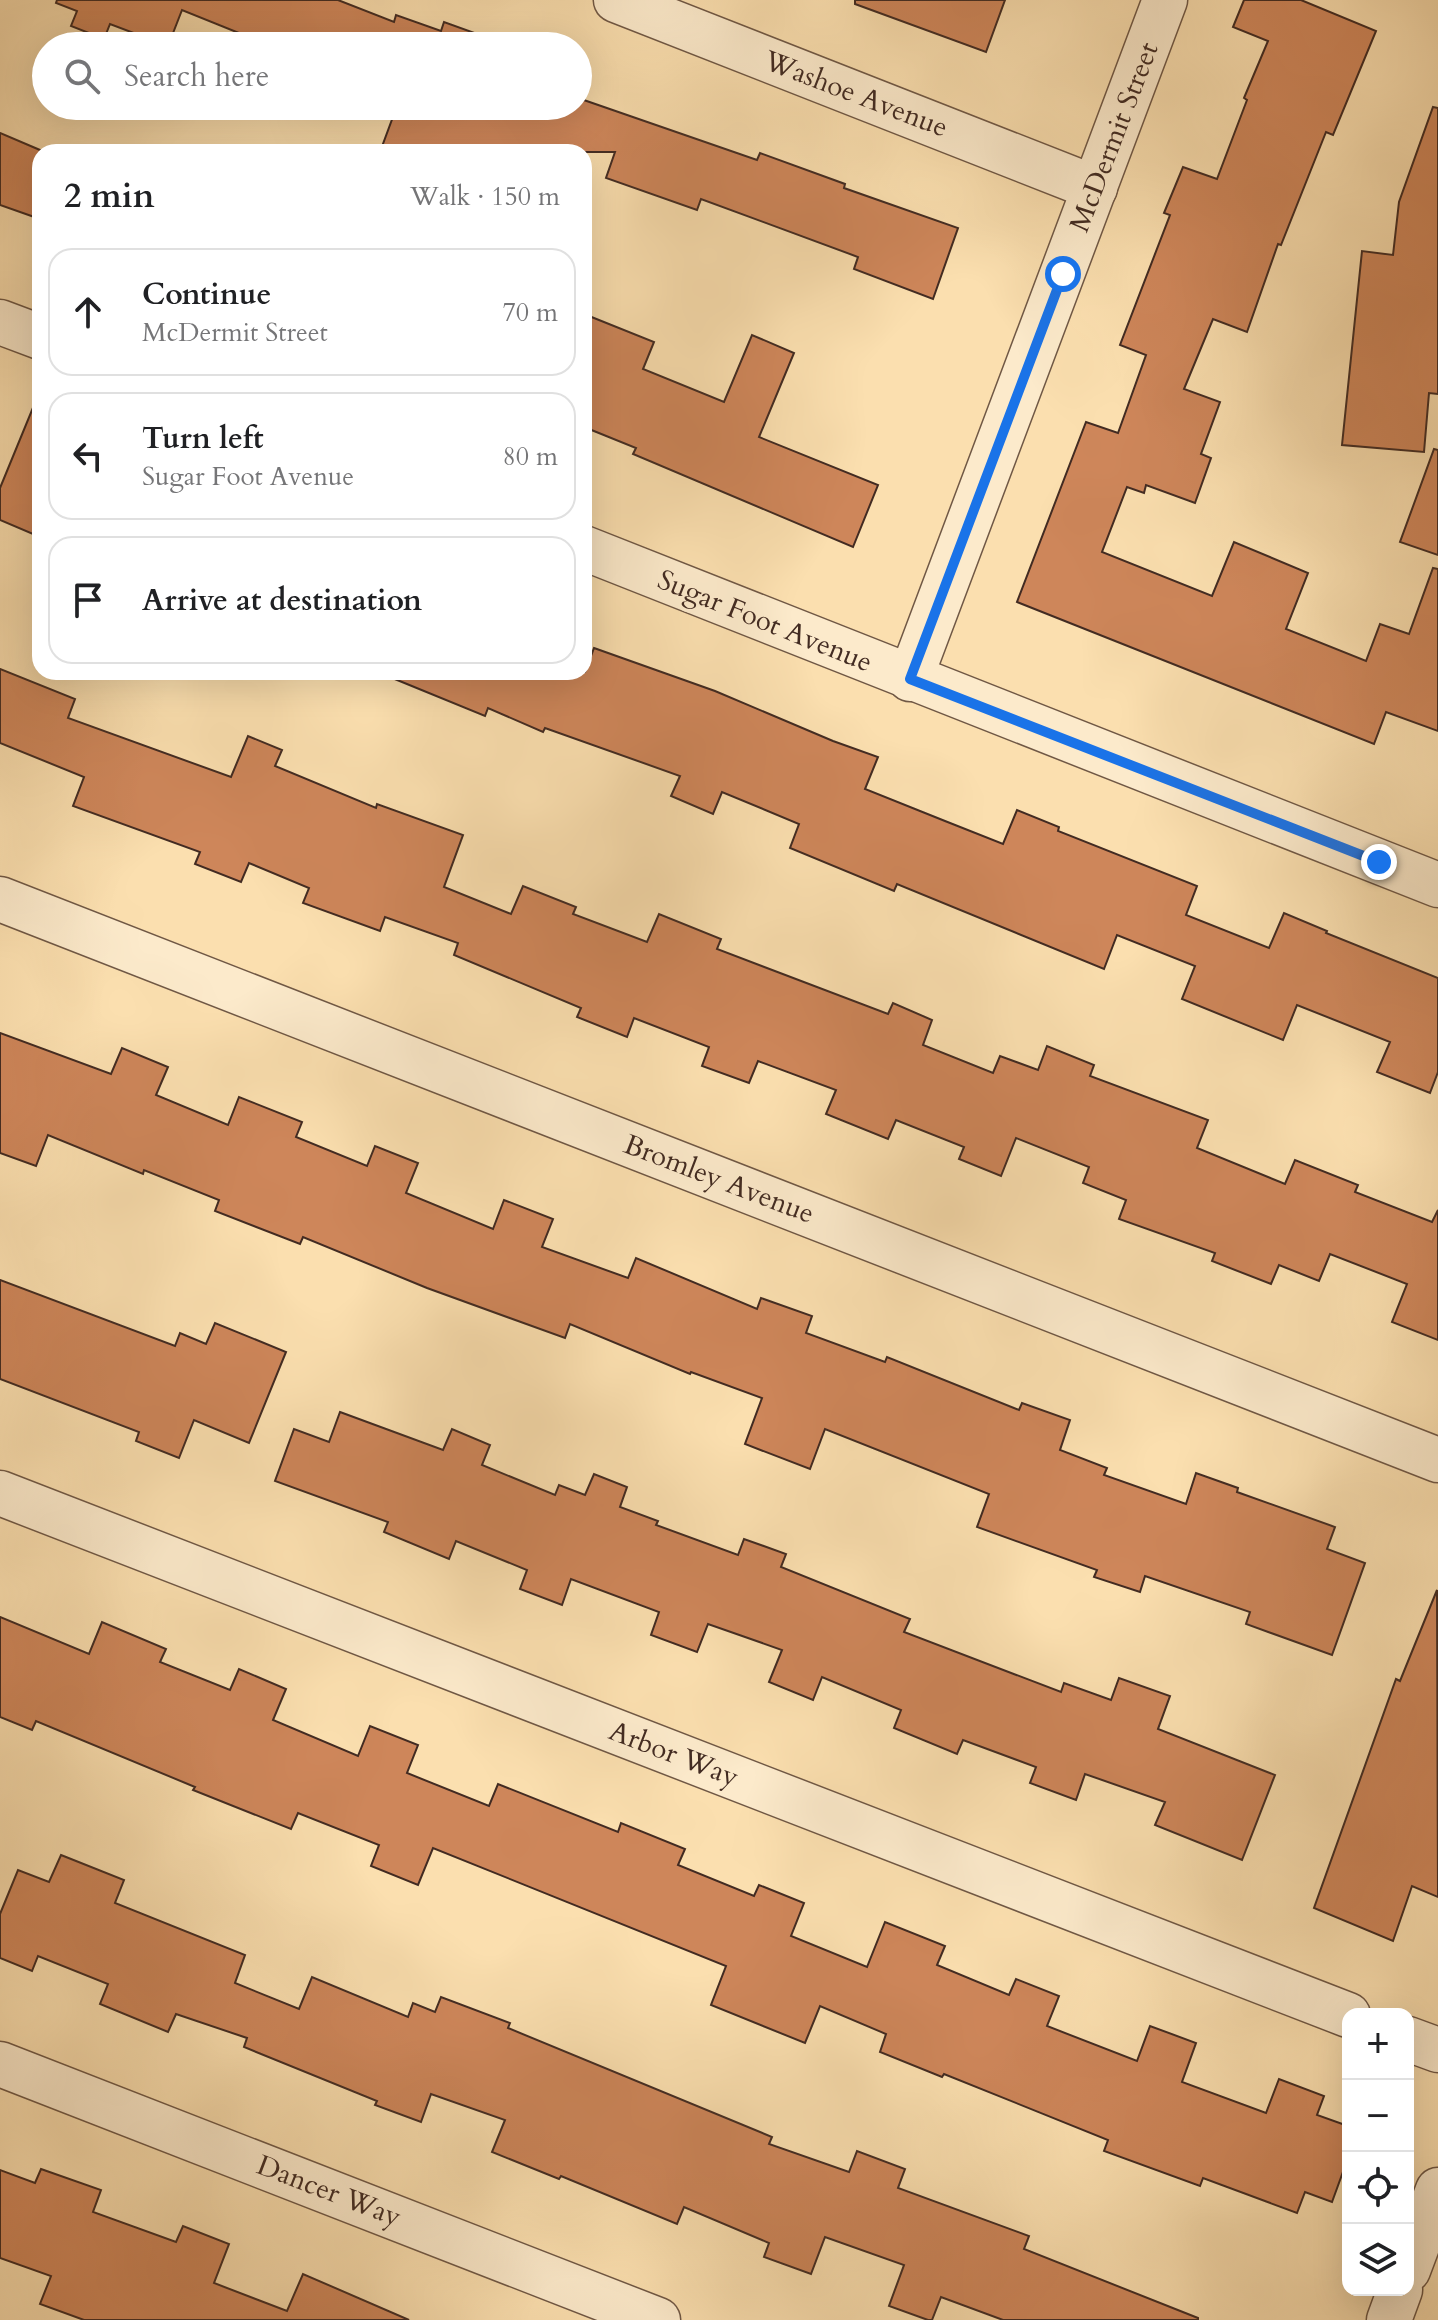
<!DOCTYPE html>
<html lang="en">
<head>
<meta charset="utf-8">
<style>
	:root { --surface:#fff; --page:#f6f6f6; --text:#202124; --muted:#757577; --line:#e0e0e0 }
	body { margin:0; font-family:Cardo,serif; background:var(--page); color:var(--text) }
	.controls { position:absolute; right:24px; bottom:24px; display:grid; overflow:hidden; border-radius:16px; box-shadow:0 8px 32px #0002 }
	.controls button { width:72px; height:72px; display:grid; place-items:center; padding:0; border:0; border-bottom:2px solid var(--line); background:var(--surface); color:var(--text); font:40px sans-serif }
	.stop { position:absolute; width:24px; height:24px; margin:-18px; border:6px solid #1a73e8; border-radius:50%; background:#fff }
	.stop.end { background:#1a73e8; border-color:#fff; box-shadow:0 2px 8px #0008 }
	.list { margin:0; padding:0; list-style:none }
	h2 { display:flex; justify-content:space-between; align-items:center; height:104px; margin:0; padding:0 32px; font-size:34px }
	h2 small { font-size:26px; font-weight:400; color:var(--muted) }
	.list li { display:grid; grid-template-columns:52px 1fr auto; gap:24px; align-items:center; box-sizing:border-box; height:128px; margin:0 16px 16px; padding:0 16px; border:2px solid var(--line); border-radius:24px }
	.list b { display:block; font-size:30px; white-space:nowrap }
	.list p { margin:0; font-size:26px; white-space:nowrap; color:var(--muted) }
	.list em { font-size:26px; font-style:normal; color:var(--muted) }
	.icon { flex:none; width:44px; height:44px; fill:none; stroke:currentColor; stroke-width:2; stroke-linecap:round; stroke-linejoin:round }
	.map { position:relative; flex:none; width:1438px; height:2320px; overflow:hidden }
	.search { position:absolute; background:var(--surface); box-shadow:0 8px 32px #0002; left:32px; top:32px; width:560px; height:88px; display:flex; align-items:center; gap:20px; box-sizing:border-box; padding:0 28px; border-radius:44px; color:var(--muted); font-size:30px }
	.panel { position:absolute; background:var(--surface); box-shadow:0 8px 32px #0002; left:32px; top:144px; width:560px; height:536px; border-radius:24px }
	.map>svg:first-child { display:block }
</style>
</head>
<body>
<div class="map">
<svg width="1438" height="2320" viewBox="0 0 1438 2320">
	<rect width="100%" height="100%" fill="#fbdfaf"/>
	<filter id="stains"><feTurbulence type="fractalNoise" baseFrequency=".0025" numOctaves="4"/><feColorMatrix values="0 0 0 0 .2 0 0 0 0 .09 0 0 0 0 .02 0 0 0 .5 -.17"/></filter>
	<radialGradient id="worn" r=".72"><stop offset=".6" stop-color="#630" stop-opacity="0"/><stop offset="1" stop-color="#630" stop-opacity=".3"/></radialGradient>
	<g fill="#ce865a" stroke="#422b22" stroke-width="2">
		<path d="M57 0H338L394 22 396 15 441 31 444 22 483 36 479 46H271L182 10 168 46 110 24 104 39 71 26 77 11 56 3Z"/>
		<path d="M855 0H1005L986 52 855 4Z"/>
		<path d="M1244 0H1301L1376 31 1333 135 1326 132 1281 245 1278 244 1247 332 1213 319 1184 389 1220 402 1201 454 1211 458 1195 503 1146 485 1144 493 1127 487 1102 552 1212 596 1234 542 1308 573 1286 629 1366 661 1380 624 1409 634 1433 568 1438 569V731L1386 712 1374 744 1017 602 1086 422 1118 433 1146 355 1120 345 1170 215 1164 213 1183 167 1217 179 1247 100 1244 98 1268 41 1233 27Z"/>
		<path d="M578 98 757 160 760 153 845 184 844 188 958 228 933 299 854 269 858 257 701 199 697 210 606 178 615 152H380L397 106H578Z"/>
		<path d="M1433 107 1438 108V394L1429 393 1424 452 1342 445 1362 251 1393 255 1399 202Z"/>
		<path d="M0 133 40 150V219L0 205Z"/>
		<path d="M584 314 654 342 643 369 724 402 752 335 794 353 759 437 878 485 853 547 633 454 636 448 584 427Z"/>
		<path d="M39 393H40V537L0 520V488Z"/>
		<path d="M1434 449 1438 450V555L1400 542Z"/>
		<path d="M594 648 715 691 833 741 878 757 865 789 945 821 1003 844 1017 810 1059 827 1058 831 1197 886 1186 915 1269 948 1284 913 1327 931 1326 933 1438 978V1072L1430 1093 1377 1072 1390 1042 1297 1005 1283 1040 1182 999 1195 966 1117 935 1104 969 897 884 894 891 790 848 799 824 722 792 713 814 671 796 680 776 545 728 543 732 488 708 485 716 380 673 585 672Z"/>
		<path d="M0 669 75 699 68 718 231 777 248 736 282 750 275 766 376 808 377 804 463 835 444 887 511 914 523 886 576 907 573 914 647 942 659 914 721 939 717 949 888 1014 893 1003 932 1020 923 1045 993 1073 1000 1056 1038 1070 1047 1046 1094 1065 1090 1076 1208 1120 1197 1148 1285 1184 1295 1160 1358 1185 1355 1192 1432 1222 1438 1210V1340L1392 1322 1407 1284 1330 1254 1319 1281 1279 1265 1271 1284 1212 1261 1215 1253 1119 1219 1126 1200 1083 1183 1089 1167 1016 1138 1001 1176 959 1159 964 1147 896 1120 888 1139 826 1114 836 1090 758 1061 749 1083 702 1066 709 1047 634 1018 627 1037 577 1017 581 1008 454 955 458 943 385 917 380 931 303 903 309 888 249 863 241 882 195 864 200 852 73 806 84 777 0 743Z"/>
		<path d="M0 1033 111 1074 122 1048 168 1067 156 1095 228 1125 239 1097 302 1122 296 1137 367 1166 375 1146 418 1163 406 1193 493 1229 504 1200 553 1219 542 1247 628 1278 636 1258 757 1309 761 1298 812 1316 806 1333 885 1362 887 1357 1019 1410 1022 1403 1070 1420 1060 1450 1107 1468 1104 1475 1186 1504 1196 1473 1238 1488 1237 1492 1335 1527 1327 1549 1365 1563 1332 1655 1246 1624 1250 1612 1145 1576 1140 1592 1094 1577 1097 1570 977 1527 989 1494 825 1429 810 1469 745 1444 762 1398 691 1372 690 1374 570 1324 565 1338 427 1288 303 1237 300 1244 215 1211 219 1200 144 1170 143 1174 48 1135 36 1166 0 1153Z"/>
		<path d="M0 1280 175 1346 180 1333 206 1344 215 1323 286 1352 249 1443 194 1420 179 1458 136 1441 139 1432 0 1379Z"/>
		<path d="M340 1412 443 1450 452 1429 490 1445 482 1465 555 1495 559 1485 585 1495 594 1474 627 1487 620 1507 658 1521 656 1525 738 1555 744 1539 786 1554 781 1567 910 1619 904 1632 1061 1692 1064 1683 1111 1700 1119 1678 1170 1696 1158 1729 1275 1775 1242 1860 1155 1825 1165 1802 1085 1774 1076 1800 1030 1783 1036 1767 963 1740 957 1754 894 1728 901 1710 822 1677 813 1700 769 1682 782 1650 708 1624 697 1652 651 1635 659 1612 571 1579 562 1605 520 1589 527 1570 456 1541 449 1559 384 1532 388 1522 275 1481 294 1429 329 1442Z"/>
		<path d="M1437 1590 1438 1897 1412 1886 1393 1941 1314 1908 1396 1679 1400 1681Z"/>
		<path d="M0 1617 89 1654 102 1622 166 1649 160 1662 230 1690 239 1669 286 1689 273 1720 358 1756 370 1726 418 1745 407 1773 489 1806 498 1784 618 1832 621 1823 685 1849 678 1865 754 1896 759 1885 804 1903 791 1936 867 1967 885 1922 945 1946 937 1965 1009 1995 1016 1979 1059 1996 1047 2026 1137 2061 1150 2026 1196 2043 1182 2082 1266 2113 1279 2079 1324 2096 1317 2115 1348 2126V2158L1332 2202 1305 2192 1297 2213 1203 2178 1200 2186 1104 2151 1108 2140 944 2074 942 2077 880 2052 886 2034 820 2006 805 2043 711 2005 726 1966 433 1848 418 1885 371 1866 379 1845 298 1813 291 1829 193 1790 195 1787 36 1721 32 1730 0 1717Z"/>
		<path d="M61 1855 124 1880 115 1903 245 1955 235 1983 299 2009 312 1977 408 2017 413 2003 435 2012 441 1997 510 2023 508 2028 772 2137 769 2144 849 2172 857 2151 905 2169 898 2188 1029 2236 1024 2249 1198 2318V2320H1003L941 2297 932 2320H928L889 2306 904 2265 825 2237 811 2274 764 2257 769 2243 684 2207 677 2224 561 2176 559 2179 492 2152 505 2120 431 2094 421 2122 375 2105 377 2101 244 2047 247 2038 176 2014 168 2032 100 2004 108 1984 38 1956 32 1971 0 1958V1914L18 1870 49 1882Z"/>
		<path d="M41 2169 101 2190 93 2212 176 2242 183 2226 229 2244 214 2283 287 2311 303 2274 409 2320H84L40 2304 51 2276 0 2258V2170L35 2183Z"/>
	</g>
	<g fill="none" stroke-linecap="round" stroke-linejoin="round">
		<g stroke="#705845" stroke-width="47">
			<g id="minor">
				<path d="M616 0 1095 188"/>
				<path d="M0 322 40 337"/>
				<path d="M584 548 1438 885"/>
				<path d="M910 679 1165 0"/>
				<path d="M0 899 1438 1460"/>
				<path d="M0 1493 1348 2015"/>
				<path d="M1408 2039 1438 2050"/>
				<path d="M0 2064 658 2320"/>
				<path d="M1408 2270 1438 2190"/>
				<path d="M1389 2320 1400 2290"/>
			</g>
		</g>
		<use href="#minor" stroke="#fceacb" stroke-width="44"/>
	</g>
	<g fill="none" stroke-linecap="round" stroke-linejoin="round">
		<path stroke="#1a73e8" stroke-width="10" d="M1063 274 910 679 1379 862"/>
	</g>
	<g text-anchor="middle" dominant-baseline="central" stroke-width="7" stroke-linejoin="round" paint-order="stroke">
		<g font-size="28" fill="#422b22" stroke="#fceacb">
			<text transform="translate(856 94) rotate(21)">Washoe Avenue</text>
			<text transform="translate(1114 137) rotate(-69)">McDermit Street</text>
			<text transform="translate(765 621) rotate(22)">Sugar Foot Avenue</text>
			<text transform="translate(719 1179) rotate(21)">Bromley Avenue</text>
			<text transform="translate(674 1754) rotate(21)">Arbor Way</text>
			<text transform="translate(329 2191) rotate(21)">Dancer Way</text>
		</g>
	</g>
	<rect width="100%" height="100%" filter="url(#stains)"/>
	<rect width="100%" height="100%" fill="url(#worn)"/>
</svg>
<div class="controls">
<button>+</button>
<button>−</button>
<button><svg class="icon" aria-label="locate" viewBox="0 0 24 24"><circle cx="12" cy="12" r="6"/><path d="M12 2v4M12 18v4M2 12h4M18 12h4"/></svg></button>
<button><svg class="icon" aria-label="layers" viewBox="0 0 24 24"><path d="M12 4l9 5-9 5-9-5zM3 14l9 5 9-5"/></svg></button>
</div>
<div class="stop" style="left:1063px;top:274px"></div>
<div class="stop end" style="left:1379px;top:862px"></div>
<div class="search"><svg class="icon" aria-label="search" viewBox="0 0 24 24"><circle cx="10" cy="10" r="6"/><path d="M15 15l6 6"/></svg>Search here</div>
<section class="panel">
<h2>2 min<small>Walk · 150 m</small></h2>
<ul class="list">
<li><svg class="icon" aria-label="ahead" viewBox="0 0 24 24"><path d="M12 20V5M6 11l6-6 6 6"/></svg><div><b>Continue</b><p>McDermit Street</p></div><em>70 m</em></li>
<li><svg class="icon" aria-label="left" viewBox="0 0 24 24"><path d="M17 20v-9H6M10 6l-5 5 5 5"/></svg><div><b>Turn left</b><p>Sugar Foot Avenue</p></div><em>80 m</em></li>
<li><svg class="icon" aria-label="arrive" viewBox="0 0 24 24"><path d="M6 21V4h12l-3 4 3 4H6"/></svg><div><b>Arrive at destination</b></div></li>
</ul>
</section>
</div>
</body>
</html>
